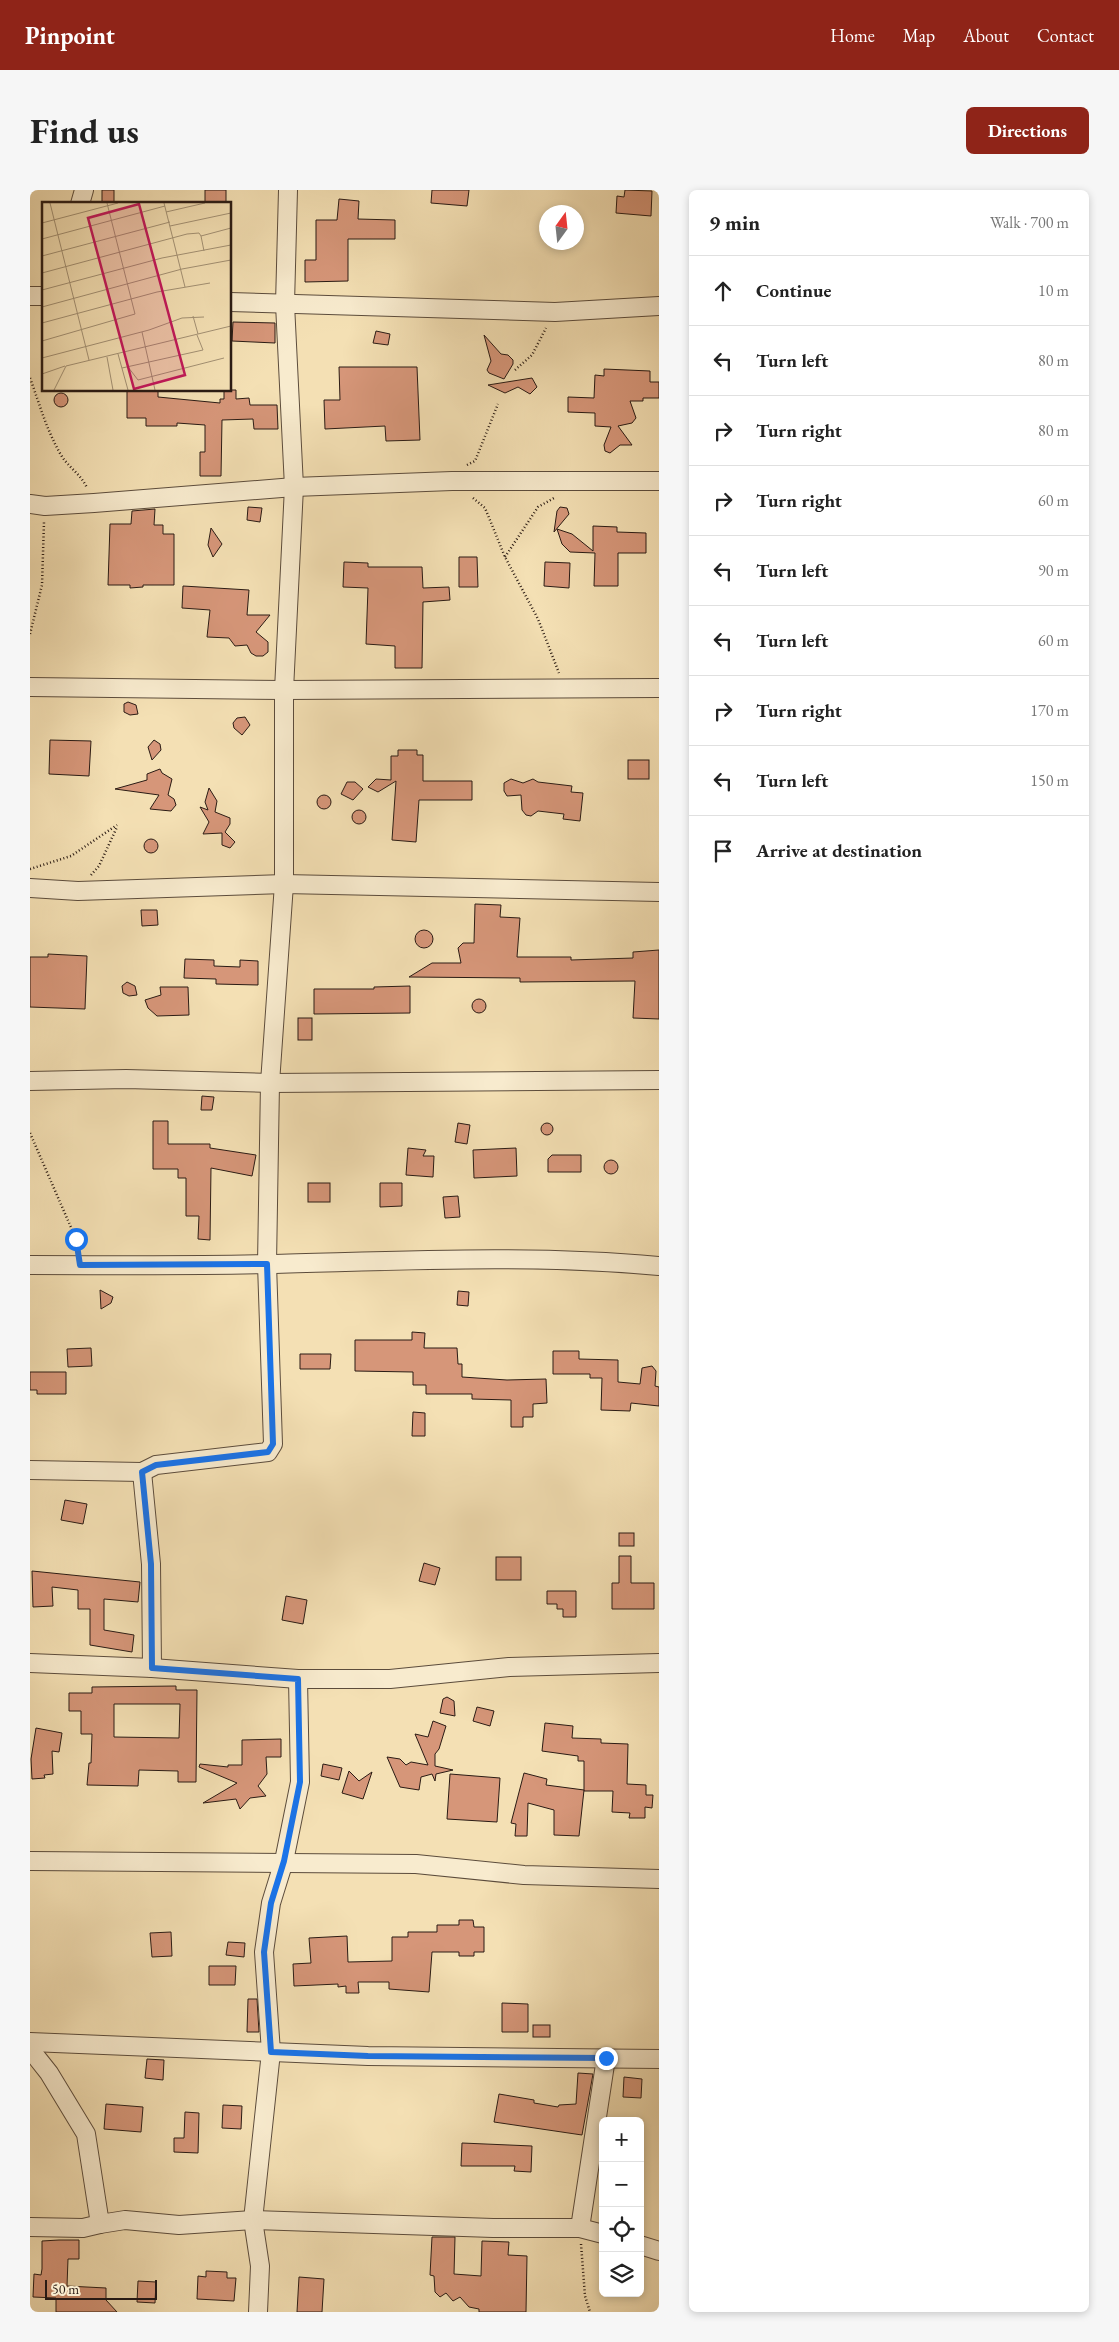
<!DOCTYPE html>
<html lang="en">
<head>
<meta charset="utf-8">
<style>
	:root { --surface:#fff; --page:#f6f6f6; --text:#222; --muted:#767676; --line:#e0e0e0; --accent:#8f2418 }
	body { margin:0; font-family:"EB Garamond",serif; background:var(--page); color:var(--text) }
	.controls { position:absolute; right:15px; bottom:15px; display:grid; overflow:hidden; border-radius:8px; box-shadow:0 2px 8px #0003 }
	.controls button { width:45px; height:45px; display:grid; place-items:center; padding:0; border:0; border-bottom:1px solid var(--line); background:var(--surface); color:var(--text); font:25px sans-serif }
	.compass { position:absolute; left:509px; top:15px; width:45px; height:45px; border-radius:50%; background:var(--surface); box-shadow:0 2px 8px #0003; rotate:15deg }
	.scale { position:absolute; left:15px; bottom:12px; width:112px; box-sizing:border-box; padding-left:5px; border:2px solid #2a1b14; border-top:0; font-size:14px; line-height:18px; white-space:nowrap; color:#2a1b14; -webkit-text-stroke:4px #f8ebce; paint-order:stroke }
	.stop { position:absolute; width:15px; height:15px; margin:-11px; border:4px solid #1a73e8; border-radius:50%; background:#fff }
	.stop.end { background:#1a73e8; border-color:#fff; box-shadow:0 1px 5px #0008 }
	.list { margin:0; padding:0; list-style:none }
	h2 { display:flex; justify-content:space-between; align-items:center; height:65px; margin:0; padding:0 20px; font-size:21px }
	h2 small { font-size:16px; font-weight:400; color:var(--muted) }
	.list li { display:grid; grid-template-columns:32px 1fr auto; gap:15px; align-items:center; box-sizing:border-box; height:70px; padding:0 20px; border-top:1px solid var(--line) }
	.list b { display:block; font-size:19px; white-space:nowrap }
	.list em { font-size:16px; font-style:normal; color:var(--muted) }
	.icon { flex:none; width:28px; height:28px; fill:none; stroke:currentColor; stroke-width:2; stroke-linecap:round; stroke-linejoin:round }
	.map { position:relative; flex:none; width:629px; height:2122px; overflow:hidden; border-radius:8px }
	header { display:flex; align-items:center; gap:30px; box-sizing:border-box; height:70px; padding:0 25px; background:var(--accent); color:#fff }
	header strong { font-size:24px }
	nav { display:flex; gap:28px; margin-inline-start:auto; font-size:18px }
	.intro { display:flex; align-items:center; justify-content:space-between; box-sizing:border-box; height:120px; padding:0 30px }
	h1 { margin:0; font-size:35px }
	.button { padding:12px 22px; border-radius:8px; background:var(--accent); color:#fff; font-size:18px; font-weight:700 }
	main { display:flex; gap:30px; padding:0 30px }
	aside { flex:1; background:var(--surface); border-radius:8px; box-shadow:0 2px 8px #0003 }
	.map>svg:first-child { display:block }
</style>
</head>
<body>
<header>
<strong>Pinpoint</strong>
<nav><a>Home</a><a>Map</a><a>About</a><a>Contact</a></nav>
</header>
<div class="intro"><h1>Find us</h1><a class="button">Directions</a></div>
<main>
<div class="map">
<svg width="629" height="2122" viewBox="0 0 629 2122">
	<rect width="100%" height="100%" fill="#f4e0b4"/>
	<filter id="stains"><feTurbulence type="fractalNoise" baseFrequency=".004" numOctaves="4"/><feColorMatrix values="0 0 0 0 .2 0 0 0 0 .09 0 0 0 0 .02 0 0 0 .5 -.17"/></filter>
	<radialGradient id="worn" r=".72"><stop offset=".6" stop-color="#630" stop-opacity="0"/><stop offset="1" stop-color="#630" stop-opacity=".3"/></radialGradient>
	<g fill="#d69679" stroke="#2a1b14" fill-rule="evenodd">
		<rect x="72" y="0" width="12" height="14"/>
		<rect x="175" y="0" width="21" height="14"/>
		<path d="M402 0H439L437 16 401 13Z"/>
		<path d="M595 0 622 1 621 26 586 23 587 6 594 7Z"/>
		<path d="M309 9 329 11 328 29 365 30V49H318V91L275 92V70H286V30H307Z"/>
		<path d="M203 132 245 133V153L202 151Z"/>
		<path d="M346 141 360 144 358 155 343 153Z"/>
		<path d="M454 145 471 164 478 165 483 170V174L474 189 459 183 457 180 461 171Z"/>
		<path d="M309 177H387L390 250 356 251 355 236 295 239 294 210H310Z"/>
		<path d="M574 179 620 181V192H629V208H613V211H600L606 228 602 233 588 236 602 255H590L580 263 575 261 574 255 581 237 565 236V223L538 222V207L564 208 565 185 574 186Z"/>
		<path d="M502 188 507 197 500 204 488 197 475 203 458 195Z"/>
		<path d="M97 200H128V207L190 213V209H194V200H206V209L219 208 220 215H247L248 239H224L223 229 192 230 191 286H170V262H175V235L147 233V236H116V228H97Z"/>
		<circle cx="31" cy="210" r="7"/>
		<path d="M218 317 232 318 230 332 217 330Z"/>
		<path d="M530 317 537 318 539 324 524 342 527 321Z"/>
		<path d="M125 319 124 335H133V344H144V395H113V397L100 398V395H78L80 334H101L102 321Z"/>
		<path d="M563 336 587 337V342L616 343V363H588V396H564L565 363 540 362 532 354 527 339 542 344 563 361Z"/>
		<path d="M181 338 192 354 183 367 178 355Z"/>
		<path d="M429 367H447L448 397H429Z"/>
		<path d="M314 372 338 373V377H392L393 398 419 397 420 410 393 412 392 478H365V456L336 454 338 398 313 397Z"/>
		<path d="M515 372 540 373 539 398 514 396Z"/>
		<path d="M153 396 219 400 217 425H240L226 442 238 452V462L233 466H226L221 463 217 455 205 456 199 448 177 447 180 420 152 418Z"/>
		<path d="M98 512 106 515 108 524 100 525 94 522V514Z"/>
		<path d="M215 527 220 535 212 545 204 538 203 533 207 528Z"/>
		<path d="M20 550 61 551 59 586 19 584Z"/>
		<path d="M124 550 130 554 131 560 122 570 118 557Z"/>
		<path d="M368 560H387V565H393V591H442V610H389L386 652 362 650 366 591 348 602 338 597 346 589 361 590V566H368Z"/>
		<rect x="598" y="570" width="21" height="19"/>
		<path d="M130 579 132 583 142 589 138 605 144 609 146 615 141 621 120 619 129 605 85 599 117 590V584Z"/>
		<path d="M481 589 493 593 503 589 508 592 542 596 541 602 553 603 550 631 533 629 534 624 508 621 501 626 496 625 492 620 491 605 477 606 474 601V593Z"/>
		<path d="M317 592H325L333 599 323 610 311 604Z"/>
		<path d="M179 598 187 611 185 622 200 628V634L195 642 205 652 200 658 192 655V643L173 644 179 632 170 617 178 620 175 612Z"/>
		<circle cx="294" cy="612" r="7"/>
		<circle cx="329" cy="627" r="7"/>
		<circle cx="121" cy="656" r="7"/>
		<path d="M445 714 471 715 470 727 490 728 487 767H541V770L603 768V762L629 760V829L603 828 605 791 490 792V788L379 787 402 773H431L428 758 433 753H444Z"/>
		<path d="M111 720H127L128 735 112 736Z"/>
		<circle cx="394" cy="749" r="9"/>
		<path d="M18 764 57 766 55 819 0 817V767H18Z"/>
		<path d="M155 769 184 770V776L210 777V770L228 771V795L186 794V789L154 788Z"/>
		<path d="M97 792 105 796 107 805 99 806 93 803 92 796Z"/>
		<path d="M380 796V823L284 824V799H344V797Z"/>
		<path d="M130 797H158L159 825 127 826 118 818 115 810 131 805Z"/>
		<circle cx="449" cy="816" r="7"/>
		<rect x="268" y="828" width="14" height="22"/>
		<path d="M172 906 184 907 182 920H171Z"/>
		<path d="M123 931H138V954H180V958L226 965 222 986 181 978 180 1050 168 1049 169 1026H156V988H148V979H123Z"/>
		<circle cx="517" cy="939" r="6"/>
		<path d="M428 933 440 935 437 954 425 952Z"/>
		<path d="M378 958 396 960 393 966H404L403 987 376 985Z"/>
		<path d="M486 958 487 986 444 988 443 960Z"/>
		<path d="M522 965H551V982H518V969Z"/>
		<circle cx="581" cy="977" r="7"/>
		<rect x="278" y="993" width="22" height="19"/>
		<path d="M350 993H372V1016L350 1017Z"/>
		<path d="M428 1006 430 1027 415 1028 413 1007Z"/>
		<path d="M70 1100 83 1107 81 1113 71 1119Z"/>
		<path d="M428 1101 439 1102 438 1116 427 1115Z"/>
		<path d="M382 1142 395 1143 394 1158H427L428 1174H432V1187L477 1190 516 1189 517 1213 503 1214V1227H493V1237H481V1210L442 1209V1204H396V1195H383V1182L325 1181V1150H382Z"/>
		<path d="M61 1158 62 1176 38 1177 37 1159Z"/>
		<path d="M523 1161H549V1169L588 1170V1192L610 1194 612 1178 622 1176 626 1181 625 1196 629 1197V1216L601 1213 600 1221 571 1220 572 1188H560V1184H523Z"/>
		<path d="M270 1164H301L300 1179H270Z"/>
		<path d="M0 1182H36V1204H7V1200H0Z"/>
		<path d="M383 1222 395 1223V1246H382Z"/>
		<path d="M35 1310 57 1314 53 1334 31 1330Z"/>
		<rect x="589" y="1343" width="15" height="13"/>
		<path d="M589 1366H601V1393H624V1419H582V1393H589Z"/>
		<rect x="466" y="1367" width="25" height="23"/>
		<path d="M394 1373 410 1378 405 1395 389 1391Z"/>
		<path d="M2 1381 110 1392 108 1412 74 1409V1440L104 1445 102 1462 60 1455V1419H48V1400L22 1397 23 1416 3 1417Z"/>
		<path d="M517 1401H546V1427H533V1419H527V1414H517Z"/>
		<path d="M256 1406 277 1410 273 1434 252 1430Z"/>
		<path d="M146 1496V1500H167L166 1592H148V1581L109 1580 108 1596 57 1595 59 1573H61L62 1544H51V1521H39V1503H62V1497ZM84 1514H150L149 1548 84 1547Z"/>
		<path d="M417 1507 424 1511 425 1526 410 1523 413 1509Z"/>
		<path d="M447 1517 464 1521 460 1536 443 1531Z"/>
		<path d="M403 1531 416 1536 409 1559 405 1564V1576L423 1580 406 1584 405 1591 402 1584 391 1587 389 1600 370 1597 357 1567 370 1569 376 1575 381 1572 398 1575 385 1544 398 1547Z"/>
		<path d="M515 1533 543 1536 542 1548 571 1549V1553L598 1554 597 1594 616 1595V1605H623L622 1618 615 1617V1628H599L600 1623 582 1622 583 1601H554V1571H548V1566L512 1561Z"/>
		<path d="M6 1538 32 1543 29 1562 22 1561 23 1584 14 1585 15 1588 2 1589 1 1569Z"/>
		<path d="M251 1549V1567H236L237 1584 228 1596 236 1606 220 1608 210 1619 206 1609 173 1613 207 1593 169 1577 170 1574 198 1577V1575H212V1550Z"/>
		<path d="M293 1574 312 1578 309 1590 291 1586Z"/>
		<path d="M319 1581 329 1591 342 1582 333 1609 312 1603Z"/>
		<path d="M494 1583 517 1589 516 1595 554 1600 549 1646 524 1645V1620L498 1613 497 1646H485L486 1634 481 1633Z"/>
		<path d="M420 1584 470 1588 467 1632 417 1629Z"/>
		<path d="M429 1730H443L444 1737H454V1762H444V1766H429V1762H402L399 1802 359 1799V1792H328L329 1803H316V1796L308 1797V1794L264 1796 263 1774 281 1773 279 1748 317 1746 318 1772 362 1771V1747H378V1742H407V1735H429Z"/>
		<path d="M141 1742 142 1766 122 1767 120 1743Z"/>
		<path d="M198 1752 215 1753 214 1767 196 1765Z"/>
		<path d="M179 1776H206L205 1795H179Z"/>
		<path d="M218 1809H227L229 1842H217Z"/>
		<path d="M472 1813 498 1814V1842H472Z"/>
		<rect x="503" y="1835" width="17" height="12"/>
		<path d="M117 1869 134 1870 133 1890 115 1888Z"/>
		<path d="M548 1883 563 1884 552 1945 464 1932 469 1904 504 1910V1913L528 1917 529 1915 546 1914Z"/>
		<path d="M594 1887 612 1889 611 1908 593 1907Z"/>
		<path d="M76 1914 113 1917 111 1942 74 1939Z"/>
		<path d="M193 1915 212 1916 211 1939 192 1938Z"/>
		<path d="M155 1922 169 1923 168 1963 144 1962V1948H154Z"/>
		<path d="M432 1953 502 1956 501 1982 484 1981 485 1976H431Z"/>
		<path d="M402 2047H425L424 2084 451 2086 452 2051 479 2052 478 2065 497 2066 496 2122H449V2119L439 2117 430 2107 423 2111 416 2103 410 2107 405 2102 404 2086 400 2085Z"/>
		<path d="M29 2050H49V2069H38L37 2096 76 2098V2110L87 2122H26V2108L3 2107 4 2084 11 2085 12 2079V2051Z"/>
		<path d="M176 2081 197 2082V2088H206L204 2111 167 2109 168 2086 176 2087Z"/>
		<path d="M269 2087 294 2089 292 2122H267Z"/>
		<path d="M108 2091 126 2092 125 2113 107 2112Z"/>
	</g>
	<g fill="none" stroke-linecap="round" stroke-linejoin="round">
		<g stroke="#5c4c3c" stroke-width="20">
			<g id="minor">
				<path d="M50 14 54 0"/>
				<path d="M0 106H14"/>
				<path d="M200 112 525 122 629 116"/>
				<path d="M0 314 15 316 64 313 264 297 422 291H629"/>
				<path d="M0 497 254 500 629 498"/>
				<path d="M0 698 48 701 254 694 629 702"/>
				<path d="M0 891 96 889 240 893 629 890"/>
				<path d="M0 1075C80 1075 159 1076 239 1074 369 1071 499 1064 629 1076"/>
				<path d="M0 1280 112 1282 126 1275 238 1262 243 1254 237 1074 240 893 254 694V500L264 297 255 114 258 0"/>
				<path d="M112 1282 121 1374 122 1478"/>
				<path d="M0 1473 122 1478 268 1489H360L479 1477 629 1473"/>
				<path d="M0 1671 386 1674 494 1685 629 1689"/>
				<path d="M0 1852 338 1866 629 1869"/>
				<path d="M0 1859 19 1883 56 1944 70 2034 95 2030 149 2035 223 2030 463 2038H550L573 2044"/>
				<path d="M0 2037 53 2038 70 2034"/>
				<path d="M550 2038 576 1868"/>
				<path d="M610 2055 629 2061"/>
				<path d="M228 2122 230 2076 223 2030 241 1862 234 1762 241 1713 254 1671 270 1592 268 1489"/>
			</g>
		</g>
		<g stroke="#2a1b14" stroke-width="2.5" stroke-dasharray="1 2.5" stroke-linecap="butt">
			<path d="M485 180 502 165 516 138"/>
			<path d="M0 188C10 215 16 239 31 265 38 277 51 284 57 298"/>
			<path d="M437 275 445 271 468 214"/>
			<path d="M443 308 455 318 475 367 508 429 529 483"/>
			<path d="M475 367 508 317 524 308"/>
			<path d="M0 444 12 395 14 332"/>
			<path d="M0 679 41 666 87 635"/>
			<path d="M61 685 69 676 87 637"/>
			<path d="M0 943 46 1049 47 1059"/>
			<path d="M551 2054 555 2106 560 2122"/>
		</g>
		<use href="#minor" stroke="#f8ebce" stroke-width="18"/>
	</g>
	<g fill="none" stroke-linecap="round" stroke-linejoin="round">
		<path stroke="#1a73e8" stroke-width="6" d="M46 1049 50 1075 237 1074 243 1254 238 1262 126 1275 112 1282 121 1374 122 1478 268 1489 270 1592 254 1671 241 1713 234 1762 241 1862 338 1866 576 1868"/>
	</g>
	<g transform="translate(12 12)">
		<rect width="189" height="189" fill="#f4e0b4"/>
		<path fill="none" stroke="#a39174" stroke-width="1" d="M8 1 47 158M122 1 143 85M124 10 163 1M0 21 76 1M128 24 189 11M0 37 123 4M162 49 159 34 189 26M0 54 128 20M0 71 145 32 157 31 159 34M0 88 120 56 189 43M0 105 140 67 189 58M151 114 156 132M0 121 115 90 168 81M100 130 113 188M0 139 93 112 65 1M76 152 86 188M65 155 71 188M0 156 107 128 140 116 162 115M86 165 96 178 182 156M80 166 161 148 155 133M0 172 23 164M12 188 24 164 189 124"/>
		<path fill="#c2185b" fill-opacity="0.15" stroke="#c2185b" stroke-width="2.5" d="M97 2 143 173 92 187 46 16Z"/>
		<rect width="189" height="189" fill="none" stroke="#2a1b14" stroke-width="2.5"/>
	</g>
	<rect width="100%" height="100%" filter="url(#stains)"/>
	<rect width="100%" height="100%" fill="url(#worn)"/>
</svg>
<div class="controls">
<button>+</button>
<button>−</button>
<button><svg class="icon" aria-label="locate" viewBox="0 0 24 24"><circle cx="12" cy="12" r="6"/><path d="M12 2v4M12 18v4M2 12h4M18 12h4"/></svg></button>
<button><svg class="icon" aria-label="layers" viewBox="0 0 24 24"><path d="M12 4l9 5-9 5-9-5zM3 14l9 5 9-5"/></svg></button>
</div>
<svg class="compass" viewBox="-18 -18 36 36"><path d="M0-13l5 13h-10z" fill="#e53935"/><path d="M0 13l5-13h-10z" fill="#767676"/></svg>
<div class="scale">50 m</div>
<div class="stop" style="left:46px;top:1049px"></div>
<div class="stop end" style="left:576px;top:1868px"></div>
</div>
<aside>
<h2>9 min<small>Walk · 700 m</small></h2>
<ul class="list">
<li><svg class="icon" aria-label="ahead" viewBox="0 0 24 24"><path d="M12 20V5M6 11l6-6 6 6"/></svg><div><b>Continue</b></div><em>10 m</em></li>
<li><svg class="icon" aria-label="left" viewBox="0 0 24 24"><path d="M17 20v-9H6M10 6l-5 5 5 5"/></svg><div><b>Turn left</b></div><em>80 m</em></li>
<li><svg class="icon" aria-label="right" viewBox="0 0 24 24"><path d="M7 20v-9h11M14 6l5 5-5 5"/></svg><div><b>Turn right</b></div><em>80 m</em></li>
<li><svg class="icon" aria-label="right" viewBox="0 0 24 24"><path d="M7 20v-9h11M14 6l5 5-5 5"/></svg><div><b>Turn right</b></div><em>60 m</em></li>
<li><svg class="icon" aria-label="left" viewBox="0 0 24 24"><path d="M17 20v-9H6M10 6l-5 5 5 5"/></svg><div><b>Turn left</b></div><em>90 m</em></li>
<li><svg class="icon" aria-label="left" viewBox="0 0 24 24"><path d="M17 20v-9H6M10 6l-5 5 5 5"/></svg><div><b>Turn left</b></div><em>60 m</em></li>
<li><svg class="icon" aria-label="right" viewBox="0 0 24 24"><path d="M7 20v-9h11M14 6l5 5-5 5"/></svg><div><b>Turn right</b></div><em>170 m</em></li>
<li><svg class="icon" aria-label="left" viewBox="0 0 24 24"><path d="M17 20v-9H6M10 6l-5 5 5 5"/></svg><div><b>Turn left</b></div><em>150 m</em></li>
<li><svg class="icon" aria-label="arrive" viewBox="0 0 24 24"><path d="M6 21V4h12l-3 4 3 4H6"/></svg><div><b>Arrive at destination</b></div></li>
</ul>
</aside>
</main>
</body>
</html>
